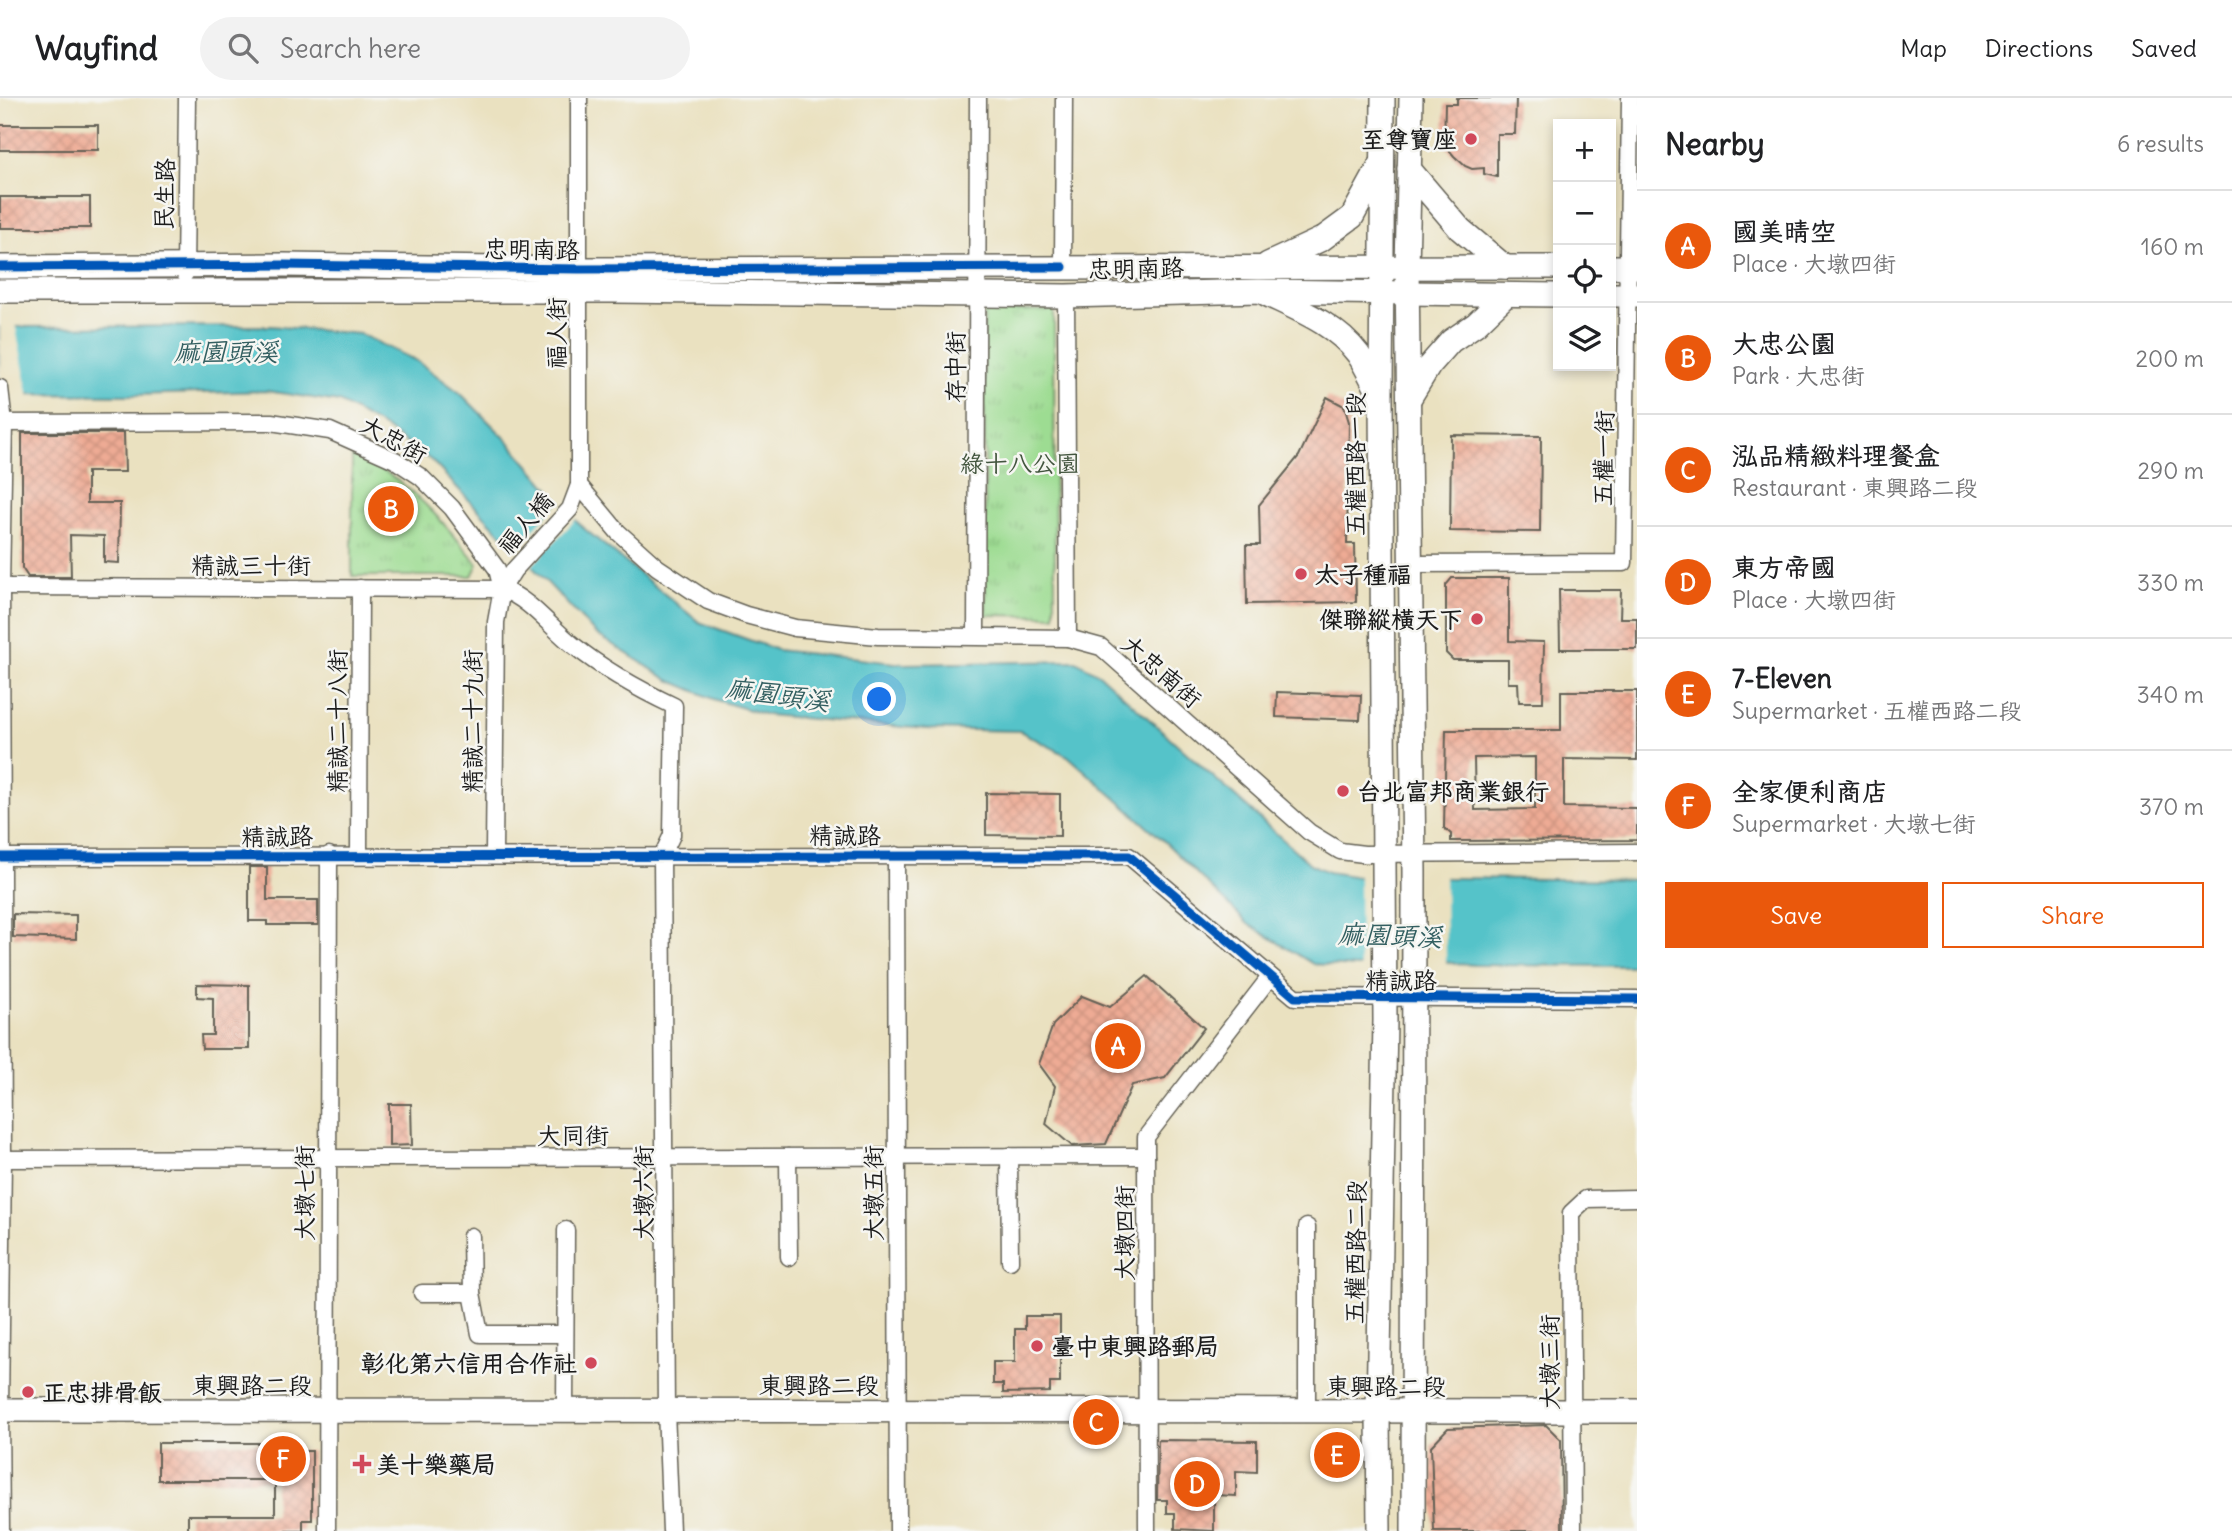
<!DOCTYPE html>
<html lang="en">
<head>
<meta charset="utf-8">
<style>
	:root { --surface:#fff; --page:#f2f2f2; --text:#202124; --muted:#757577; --line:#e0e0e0; --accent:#ea580c }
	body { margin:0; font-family:Delius,"LXGW WenKai TC",sans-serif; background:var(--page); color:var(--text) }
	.controls { position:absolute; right:21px; top:21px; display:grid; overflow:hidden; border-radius:0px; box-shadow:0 4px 10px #0003 }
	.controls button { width:63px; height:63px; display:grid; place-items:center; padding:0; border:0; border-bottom:2px solid var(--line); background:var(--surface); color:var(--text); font:35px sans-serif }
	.you { position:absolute; left:880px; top:602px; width:24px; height:24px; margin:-18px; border:5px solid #fff; border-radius:50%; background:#1a73e8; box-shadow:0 0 0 10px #1a73e833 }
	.badge { display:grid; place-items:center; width:46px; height:46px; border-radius:50%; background:var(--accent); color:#fff; font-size:23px; font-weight:700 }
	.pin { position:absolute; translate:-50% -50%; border:4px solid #fff; box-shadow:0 2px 7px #0006 }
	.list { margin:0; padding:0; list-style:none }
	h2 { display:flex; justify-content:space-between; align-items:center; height:91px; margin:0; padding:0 28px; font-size:30px }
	h2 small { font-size:23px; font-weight:400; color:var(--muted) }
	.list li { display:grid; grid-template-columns:46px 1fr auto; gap:21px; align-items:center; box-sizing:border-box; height:112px; padding:0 28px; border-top:2px solid var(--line) }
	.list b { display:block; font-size:26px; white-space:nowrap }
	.list p { margin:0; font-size:23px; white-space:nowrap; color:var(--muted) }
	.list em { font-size:23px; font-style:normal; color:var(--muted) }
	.actions { display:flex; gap:14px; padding:21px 28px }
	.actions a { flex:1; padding:16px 0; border:2px solid var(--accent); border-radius:0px; text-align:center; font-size:24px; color:var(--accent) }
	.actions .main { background:var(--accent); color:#fff }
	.icon { flex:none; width:38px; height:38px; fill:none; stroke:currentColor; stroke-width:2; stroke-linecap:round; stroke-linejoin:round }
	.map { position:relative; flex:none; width:1637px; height:1433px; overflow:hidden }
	header { display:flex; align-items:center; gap:42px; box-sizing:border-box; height:98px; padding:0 35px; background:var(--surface); border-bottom:2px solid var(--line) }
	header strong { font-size:33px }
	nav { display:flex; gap:38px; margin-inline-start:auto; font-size:24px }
	.search { width:490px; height:63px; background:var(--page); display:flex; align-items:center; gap:18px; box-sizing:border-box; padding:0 24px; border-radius:38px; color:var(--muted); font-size:26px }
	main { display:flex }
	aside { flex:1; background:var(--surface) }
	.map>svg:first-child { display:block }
</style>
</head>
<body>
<header>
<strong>Wayfind</strong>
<div class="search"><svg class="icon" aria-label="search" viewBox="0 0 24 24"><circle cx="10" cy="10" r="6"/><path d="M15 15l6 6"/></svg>Search here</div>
<nav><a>Map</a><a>Directions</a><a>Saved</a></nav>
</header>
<main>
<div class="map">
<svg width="1637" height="1433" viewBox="0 0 1637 1433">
	<defs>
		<pattern id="grass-tufts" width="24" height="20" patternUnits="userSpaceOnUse" patternTransform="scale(1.75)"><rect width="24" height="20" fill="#9ddc92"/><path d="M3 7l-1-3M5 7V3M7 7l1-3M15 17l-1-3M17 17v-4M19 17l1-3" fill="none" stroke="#87bc7d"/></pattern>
		<pattern id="building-cross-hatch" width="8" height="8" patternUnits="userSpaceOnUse" patternTransform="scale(1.75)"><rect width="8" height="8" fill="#eeab94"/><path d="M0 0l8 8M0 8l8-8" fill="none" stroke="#cc937f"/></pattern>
	</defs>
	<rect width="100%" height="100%" fill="#f6f6f2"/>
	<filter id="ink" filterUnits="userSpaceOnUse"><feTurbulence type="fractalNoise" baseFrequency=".0143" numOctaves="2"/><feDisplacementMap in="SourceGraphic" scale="14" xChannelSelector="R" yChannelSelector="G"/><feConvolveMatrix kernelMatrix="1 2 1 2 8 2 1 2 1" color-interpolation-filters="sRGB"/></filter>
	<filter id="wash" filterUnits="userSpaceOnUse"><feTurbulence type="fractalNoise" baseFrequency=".00686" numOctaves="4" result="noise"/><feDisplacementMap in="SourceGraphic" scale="28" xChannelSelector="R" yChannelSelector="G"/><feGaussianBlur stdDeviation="1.57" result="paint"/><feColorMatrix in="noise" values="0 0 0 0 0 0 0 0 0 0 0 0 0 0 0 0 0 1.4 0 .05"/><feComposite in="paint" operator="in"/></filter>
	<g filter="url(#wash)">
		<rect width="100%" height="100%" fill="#eae1c0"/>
		<g fill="url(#grass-tufts)" stroke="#5c7c57" stroke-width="2">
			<path d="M1054 212 1055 518 986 517 984 213Z"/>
			<path d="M352 357C365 364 379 369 390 377 425 401 451 434 478 466L472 478H352Z"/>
		</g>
		<path fill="#55c3c9" stroke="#387072" stroke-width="2" d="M270 228 360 236 417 263 460 295 508 343 581 428 699 524 777 552 904 566 1076 563 1099 576 1310 766 1328 774 1359 779 1637 782V868L1474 867 1446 864 1357 869 1313 866 1248 826 1165 744 1068 658 1020 633 926 631 767 617 716 602 669 582 596 536 432 363 385 330 339 304 267 293 133 297 0 296V229Z"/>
		<g fill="#eae1c0">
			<path d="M0 225H15L29 300H0Z"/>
			<path d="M560 403 578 419 528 472 512 454Z"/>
			<path d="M1445 776 1446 867 1360 871 1359 777Z"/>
		</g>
		<g id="blocks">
			<g fill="url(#building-cross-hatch)" fill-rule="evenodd">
				<path d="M1457 0H1516L1515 36H1497V79L1484 76V70L1472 71 1465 68 1454 58 1444 46 1445 6H1457Z"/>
				<rect x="0" y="27" width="98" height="25"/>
				<rect x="0" y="99" width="90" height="31"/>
				<path d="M1327 299 1344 308 1349 324 1347 446H1355L1356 504 1247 506 1246 447H1260L1259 407 1299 358Z"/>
				<path d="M22 335H124L125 374H87V405H120L119 465 104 464V438L70 437 71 479H28L22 470Z"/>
				<path d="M1451 337 1541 338 1540 434 1450 433Z"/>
				<path d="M1452 480H1509V543L1544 544 1543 604H1519L1518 585H1508V562H1453L1446 555V487Z"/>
				<path d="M1559 492H1621L1620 520H1637V551H1560Z"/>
				<path d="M1561 593H1637V662L1564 661V709L1637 710V742L1451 743V736L1444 730 1446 632H1561ZM1535 659V711L1475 712 1474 660Z"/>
				<path d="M1277 594 1361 597 1360 622 1276 619Z"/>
				<path d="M986 695 1060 696V738L986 737Z"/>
				<path d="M249 769H267V802H318V827H267V823H249Z"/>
				<path d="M13 816 76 817V841L13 839Z"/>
				<path d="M1147 878 1204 930 1165 980 1132 987 1106 1046 1072 1048 1046 1026 1055 988 1039 966 1053 927 1082 898 1110 909Z"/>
				<path d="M197 886 249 887V951H202L201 937H213V900L197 899Z"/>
				<path d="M389 1006H411L412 1047 389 1048Z"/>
				<path d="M1025 1218H1060V1285H1050V1294L1003 1295V1286H993V1264H1015V1231H1025Z"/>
				<path d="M1546 1327 1561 1342 1562 1433H1434L1431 1348 1448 1330Z"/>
				<path d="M1158 1342 1257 1343V1374L1236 1373V1398L1214 1397V1433L1175 1431V1415H1167V1402H1157Z"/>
				<path d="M158 1345H278V1353H312V1422H303V1433H188V1417H275V1382H158Z"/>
			</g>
		</g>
	</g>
	<g filter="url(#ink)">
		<use href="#blocks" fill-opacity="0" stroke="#646155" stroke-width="2"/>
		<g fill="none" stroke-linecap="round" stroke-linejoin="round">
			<g stroke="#646155" stroke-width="19">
				<g id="street">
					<path d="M1063 169 1064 0"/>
					<path d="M185 176 187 0"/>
					<path d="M1066 198 1068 540"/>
					<path d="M0 290 4 325 1 489 3 1061 0 1312 1 1433"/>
					<path d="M0 325 271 324 330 333 395 362 421 379 452 410 497 471 502 491"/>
					<path d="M579 387 618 434 657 469 708 503 746 517 795 530 878 538 1068 540 1101 549 1309 734 1340 753 1364 756 1637 754"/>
					<path d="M1410 466 1624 465 1630 0"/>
					<path d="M1 489 502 491C531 502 549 528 573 547 604 572 638 591 674 608L672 737 662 758 666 1313 671 1433"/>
					<path d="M976 538 978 0"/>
					<path d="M359 757 360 490"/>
					<path d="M494 757 496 524 502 491 514 472 570 411 579 387V0"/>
					<path d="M896 757 898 1433"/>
					<path d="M0 759 1129 758 1295 899 1637 901"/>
					<path d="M1009 1058 1010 1163"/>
					<path d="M788 1059 789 1159"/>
					<path d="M0 1061 1146 1058"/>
					<path d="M1307 1129V1313"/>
					<path d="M471 1138 472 1195 480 1236H565"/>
					<path d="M422 1195H472"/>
					<path d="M565 1313 566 1132"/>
					<path d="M327 1433 329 757"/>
					<path d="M1147 1433 1146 1039 1270 879"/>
					<path d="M1573 1433 1571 1115 1586 1101 1637 1100"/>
				</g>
			</g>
			<g stroke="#646155" stroke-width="26">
				<g id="secondary">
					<path d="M1411 0 1407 169 1414 774 1413 1433"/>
					<path d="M1409 71 1460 131 1505 169"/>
					<path d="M1268 166 1322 141 1352 119 1380 68"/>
					<path d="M0 169 284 167 579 171 1558 169"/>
					<path d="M1611 169H1637"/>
					<path d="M0 193H614L1066 198 1259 193 1558 197"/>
					<path d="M1266 196C1299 212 1335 226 1358 256 1366 268 1372 282 1379 295"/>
					<path d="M1611 197H1637"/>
					<path d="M1409 301 1429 268 1451 243 1476 226 1506 197"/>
					<path d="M0 1312 1637 1313"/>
					<path d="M1379 1433 1378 1314 1385 922 1381 298 1383 0"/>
				</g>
			</g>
			<use href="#street" stroke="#fff" stroke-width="16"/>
			<use href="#secondary" stroke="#fff" stroke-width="23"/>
			<g stroke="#f6f6f2" stroke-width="13">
				<g id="cycleway">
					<path d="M0 169 284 167 579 171 1063 169"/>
					<path d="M0 759 1129 758 1295 899 1637 901"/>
				</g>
			</g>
			<use href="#cycleway" stroke="#0057b8" stroke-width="9"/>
		</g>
	</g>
	<g fill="#d1495b" stroke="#f6f6f2" stroke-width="2.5">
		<circle cx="1471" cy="41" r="7"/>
		<circle cx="1301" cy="476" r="7"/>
		<circle cx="1477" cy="521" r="7"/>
		<circle cx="1343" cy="693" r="7"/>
		<circle cx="1037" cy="1248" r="7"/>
		<circle cx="591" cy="1265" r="7"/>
		<circle cx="28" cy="1294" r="7"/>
		<path d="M358.5 1355.5h7v7h7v7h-7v7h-7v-7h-7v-7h7z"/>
	</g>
	<g text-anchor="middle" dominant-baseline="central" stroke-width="5" stroke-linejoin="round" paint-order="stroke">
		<g font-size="24" font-weight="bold" fill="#1c1c1c" stroke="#f6f6f2" text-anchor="start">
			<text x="1457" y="41" text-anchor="end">至尊寶座</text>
			<text x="1315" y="476">太子種福</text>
			<text x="1463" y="521" text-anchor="end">傑聯縱橫天下</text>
			<text x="1357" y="693">台北富邦商業銀行</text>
			<text x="1051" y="1248">臺中東興路郵局</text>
			<text x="577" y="1265" text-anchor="end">彰化第六信用合作社</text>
			<text x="42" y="1294">正忠排骨飯</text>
			<text x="376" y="1366">美十樂藥局</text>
		</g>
		<g font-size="24" fill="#1c1c1c" stroke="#f6f6f2">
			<text transform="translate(164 96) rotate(-89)">民生路</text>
			<text transform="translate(532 151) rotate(1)">忠明南路</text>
			<text transform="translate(1136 170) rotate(-1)">忠明南路</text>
			<text transform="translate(556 235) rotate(-90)">福人街</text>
			<text transform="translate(955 269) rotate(-90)">存中街</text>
			<text transform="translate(394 341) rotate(29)">大忠街</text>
			<text transform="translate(1603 360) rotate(-89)">五權一街</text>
			<text transform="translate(1355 366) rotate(-90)">五權西路一段</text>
			<text transform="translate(525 425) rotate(-50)">福人橋</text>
			<text x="251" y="467">精誠三十街</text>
			<text transform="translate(1162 573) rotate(41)">大忠南街</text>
			<text transform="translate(337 623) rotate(-90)">精誠二十八街</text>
			<text transform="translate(472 623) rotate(-90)">精誠二十九街</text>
			<text x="845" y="737">精誠路</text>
			<text transform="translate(277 738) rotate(-1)">精誠路</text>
			<text x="1401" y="882">精誠路</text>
			<text x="573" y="1037">大同街</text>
			<text transform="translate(304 1095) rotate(-90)">大墩七街</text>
			<text transform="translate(643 1095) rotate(-90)">大墩六街</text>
			<text transform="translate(873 1095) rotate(-90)">大墩五街</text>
			<text transform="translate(1124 1135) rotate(-90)">大墩四街</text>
			<text transform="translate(1355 1154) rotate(-89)">五權西路二段</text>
			<text transform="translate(1549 1264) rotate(-90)">大墩三街</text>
			<text x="252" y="1287">東興路二段</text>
			<text x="819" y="1287">東興路二段</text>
			<text x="1386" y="1288">東興路二段</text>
		</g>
		<g font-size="24" fill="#43563f" stroke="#f6f6f2">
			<text x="1020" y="365">綠十八公園</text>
		</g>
		<g font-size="26" font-style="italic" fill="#335f61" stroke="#f6f6f2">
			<text x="226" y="253">麻園頭溪</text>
			<text transform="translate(778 596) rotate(8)">麻園頭溪</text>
			<text transform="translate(1390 837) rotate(2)">麻園頭溪</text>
		</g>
	</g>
</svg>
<div class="controls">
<button>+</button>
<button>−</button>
<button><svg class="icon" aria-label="locate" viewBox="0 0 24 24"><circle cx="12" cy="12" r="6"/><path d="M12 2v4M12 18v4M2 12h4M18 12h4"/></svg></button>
<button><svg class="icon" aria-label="layers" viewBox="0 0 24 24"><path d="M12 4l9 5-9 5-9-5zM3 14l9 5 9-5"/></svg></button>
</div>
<div class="you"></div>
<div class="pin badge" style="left:1118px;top:948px">A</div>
<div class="pin badge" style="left:391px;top:411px">B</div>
<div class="pin badge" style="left:1096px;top:1324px">C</div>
<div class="pin badge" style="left:1197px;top:1386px">D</div>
<div class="pin badge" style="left:1337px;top:1357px">E</div>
<div class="pin badge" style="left:283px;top:1361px">F</div>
</div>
<aside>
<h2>Nearby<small>6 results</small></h2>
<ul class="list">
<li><span class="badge">A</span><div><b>國美晴空</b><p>Place · 大墩四街</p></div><em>160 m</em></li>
<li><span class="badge">B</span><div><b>大忠公園</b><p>Park · 大忠街</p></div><em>200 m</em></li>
<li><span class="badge">C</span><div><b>泓品精緻料理餐盒</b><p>Restaurant · 東興路二段</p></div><em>290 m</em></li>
<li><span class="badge">D</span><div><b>東方帝國</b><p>Place · 大墩四街</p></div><em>330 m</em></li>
<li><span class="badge">E</span><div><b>7-Eleven</b><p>Supermarket · 五權西路二段</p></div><em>340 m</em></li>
<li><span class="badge">F</span><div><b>全家便利商店</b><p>Supermarket · 大墩七街</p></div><em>370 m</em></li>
</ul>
<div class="actions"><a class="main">Save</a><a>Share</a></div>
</aside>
</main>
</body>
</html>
